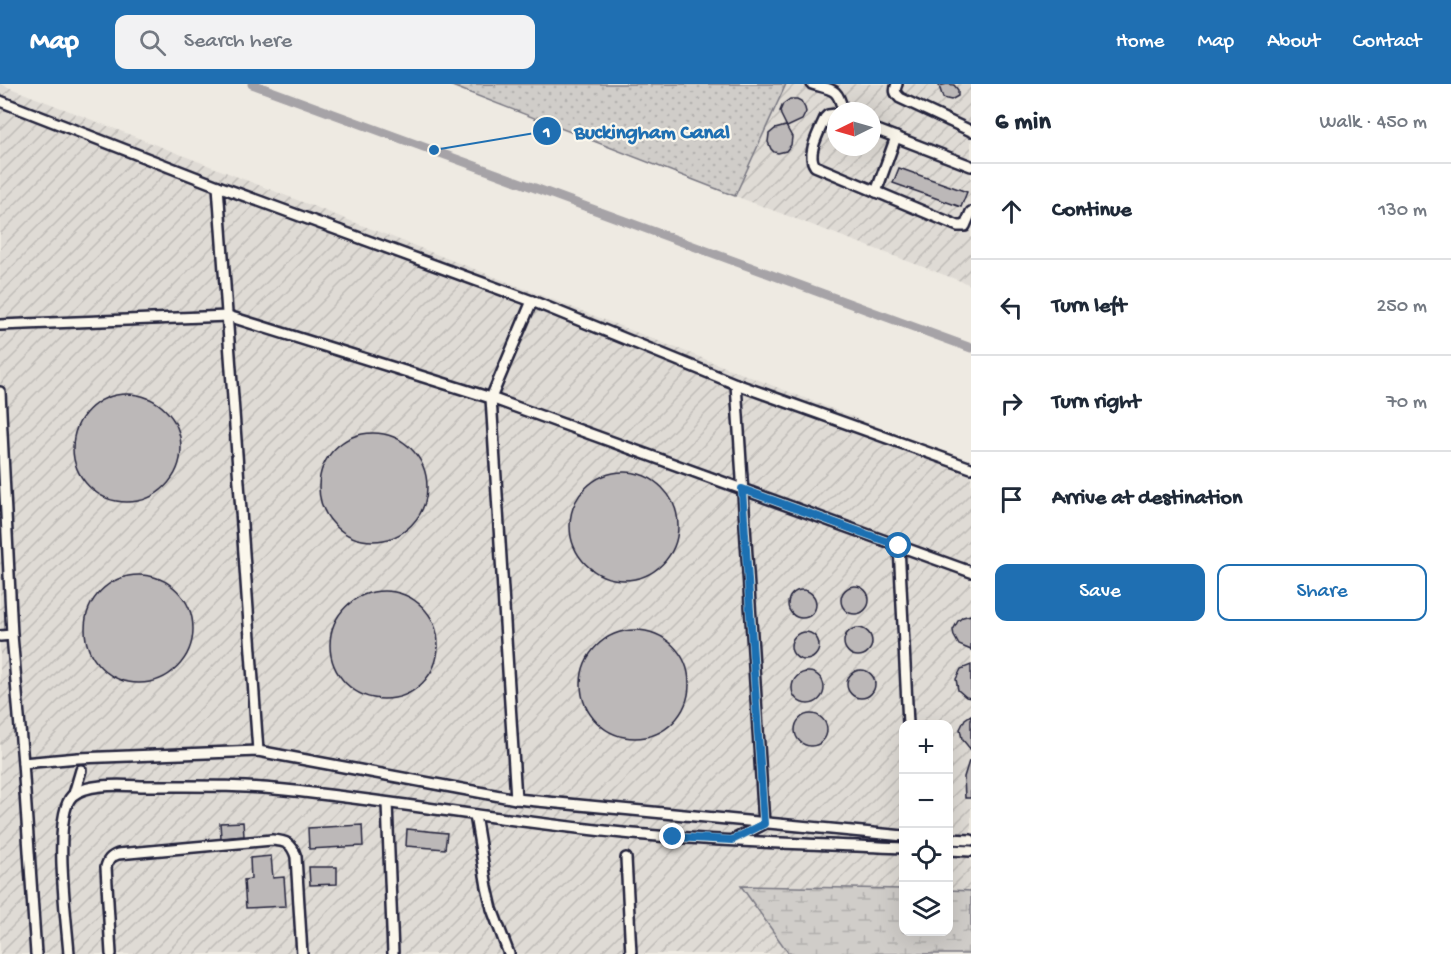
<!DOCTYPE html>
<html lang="en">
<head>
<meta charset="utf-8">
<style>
	:root { --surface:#fff; --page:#f2f2f3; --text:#1f2937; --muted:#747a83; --line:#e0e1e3; --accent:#1f6fb2 }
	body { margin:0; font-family:"Gochi Hand",sans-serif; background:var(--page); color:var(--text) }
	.controls { position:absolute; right:18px; bottom:18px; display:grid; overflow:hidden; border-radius:12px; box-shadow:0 6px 24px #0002 }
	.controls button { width:54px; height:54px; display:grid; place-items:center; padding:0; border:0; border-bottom:2px solid var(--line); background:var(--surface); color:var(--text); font:30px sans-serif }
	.compass { position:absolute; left:827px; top:18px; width:54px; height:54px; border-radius:50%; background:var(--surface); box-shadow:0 6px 24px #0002; rotate:265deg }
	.stop { position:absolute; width:18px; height:18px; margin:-14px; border:4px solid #1f6fb2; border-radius:50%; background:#fff }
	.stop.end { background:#1f6fb2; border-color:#fff; box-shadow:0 2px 6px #0008 }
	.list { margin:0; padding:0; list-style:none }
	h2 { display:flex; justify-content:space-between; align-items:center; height:78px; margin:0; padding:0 24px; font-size:26px }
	h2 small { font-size:20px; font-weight:400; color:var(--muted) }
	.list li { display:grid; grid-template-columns:39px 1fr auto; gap:18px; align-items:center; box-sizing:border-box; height:96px; padding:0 24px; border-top:2px solid var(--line) }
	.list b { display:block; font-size:22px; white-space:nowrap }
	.list em { font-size:20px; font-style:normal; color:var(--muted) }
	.actions { display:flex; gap:12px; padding:18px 24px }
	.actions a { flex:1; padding:14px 0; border:2px solid var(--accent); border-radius:12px; text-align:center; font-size:21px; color:var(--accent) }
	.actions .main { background:var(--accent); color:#fff }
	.icon { flex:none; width:33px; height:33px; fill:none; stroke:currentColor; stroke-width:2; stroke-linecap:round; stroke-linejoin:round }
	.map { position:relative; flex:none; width:971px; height:870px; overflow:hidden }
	header { display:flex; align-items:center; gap:36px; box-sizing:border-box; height:84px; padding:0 30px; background:var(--accent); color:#fff }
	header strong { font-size:28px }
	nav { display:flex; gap:33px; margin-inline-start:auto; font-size:21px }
	.search { width:420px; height:54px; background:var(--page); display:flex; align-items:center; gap:15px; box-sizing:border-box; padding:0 21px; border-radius:12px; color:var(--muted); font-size:22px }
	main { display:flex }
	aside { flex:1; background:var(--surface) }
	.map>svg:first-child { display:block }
</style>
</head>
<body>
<header>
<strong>Map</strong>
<div class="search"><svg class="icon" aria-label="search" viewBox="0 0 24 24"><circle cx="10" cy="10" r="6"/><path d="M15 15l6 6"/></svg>Search here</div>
<nav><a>Home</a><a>Map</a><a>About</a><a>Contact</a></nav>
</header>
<main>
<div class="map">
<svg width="971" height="870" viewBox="0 0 971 870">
	<defs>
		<pattern id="industrial-furrows" width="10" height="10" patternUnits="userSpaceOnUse" patternTransform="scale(1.5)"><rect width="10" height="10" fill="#dfdbd5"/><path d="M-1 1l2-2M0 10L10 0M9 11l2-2" fill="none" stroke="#bfbcb8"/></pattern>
		<pattern id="grass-dots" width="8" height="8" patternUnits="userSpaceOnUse" patternTransform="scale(1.5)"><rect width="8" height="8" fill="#d0cdc9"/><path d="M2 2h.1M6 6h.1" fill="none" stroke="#b2b0ae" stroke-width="1.8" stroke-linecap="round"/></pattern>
		<pattern id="wetland-marsh" width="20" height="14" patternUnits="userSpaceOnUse" patternTransform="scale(1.5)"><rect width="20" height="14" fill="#d0cdc9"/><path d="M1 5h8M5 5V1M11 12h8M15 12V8" fill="none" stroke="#b2b0ae"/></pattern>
	</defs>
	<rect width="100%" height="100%" fill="#eeeae2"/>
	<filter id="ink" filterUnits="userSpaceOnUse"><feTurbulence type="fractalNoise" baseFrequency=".0167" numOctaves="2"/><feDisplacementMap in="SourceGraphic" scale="12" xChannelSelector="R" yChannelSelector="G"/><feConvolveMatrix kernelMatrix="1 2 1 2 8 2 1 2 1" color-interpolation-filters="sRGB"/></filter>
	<g filter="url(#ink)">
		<g fill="url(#industrial-furrows)" fill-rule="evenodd">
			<path d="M0 0 971 379V870H0ZM904 640H948V848H904Z"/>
			<path d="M786 0H971V201L735 112ZM836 27H872V63H836Z"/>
		</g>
		<path fill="url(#grass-dots)" stroke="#797882" stroke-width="1.5" d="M447 0H786L735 112Z"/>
		<path fill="url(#wetland-marsh)" stroke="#797882" stroke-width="1.5" d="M741 802 903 805 904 848H948L949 806 971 807V870H789Z"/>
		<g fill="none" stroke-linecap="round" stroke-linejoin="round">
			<path stroke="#a6a3a7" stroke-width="9" d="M252 0 971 264"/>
		</g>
		<g fill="#bcb8b8" stroke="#22223b" stroke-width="1.5">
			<path d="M947 0 954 1 958 6V12L951 16 943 14 939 2Z"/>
			<path d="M790 15H797L801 17 805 24 806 28 802 36 787 43 781 31 780 27 783 20Z"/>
			<path d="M786 42 792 53 791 61 786 67 778 69 774 68 771 65 768 58 769 50 775 45Z"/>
			<path d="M899 84 967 108 961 123 893 99Z"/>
			<circle cx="127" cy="364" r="54"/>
			<circle cx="373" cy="403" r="54"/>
			<circle cx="624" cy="442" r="54"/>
			<circle cx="139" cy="545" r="54"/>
			<circle cx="855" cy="516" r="14"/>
			<circle cx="802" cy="520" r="14"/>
			<circle cx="384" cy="561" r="54"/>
			<path d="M971 531V566L959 561 954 552 953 546 958 537 963 533Z"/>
			<circle cx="858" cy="558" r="14"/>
			<circle cx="635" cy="600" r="54"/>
			<circle cx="805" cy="562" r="14"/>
			<path d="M971 581V614L966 613 958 606 956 595 961 585Z"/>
			<circle cx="861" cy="600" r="14"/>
			<circle cx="808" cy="604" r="16"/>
			<circle cx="811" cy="646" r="16"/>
			<path d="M971 631V666L962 655 960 645 965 635Z"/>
			<path d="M969 677H971V714H965L964 693Z"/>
			<path d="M243 738 244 752 221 754 220 739Z"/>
			<path d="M362 741 363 762 309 765 308 744Z"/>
			<path d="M407 745 447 749 445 765 406 762Z"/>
			<path d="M271 772 273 794 284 793 286 822 246 824 244 796 251 795 250 774Z"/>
			<path d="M309 783H337V800L310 801Z"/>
		</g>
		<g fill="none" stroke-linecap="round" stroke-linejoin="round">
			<g stroke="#22223b" stroke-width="14">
				<g id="minor">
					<path d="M812 0C833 6 838 4 843 27"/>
					<path d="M897 0C894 7 895 9 900 14L971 47"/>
					<path d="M0 17 218 102 532 217 736 300 764 740 733 756"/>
					<path d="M836 30 828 31 825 34C819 48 806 70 815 82L958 142H965L971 128"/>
					<path d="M872 44 971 82"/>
					<path d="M218 102 258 667"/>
					<path d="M876 108 896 53"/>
					<path d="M0 241 228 232 491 314 971 488"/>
					<path d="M736 300 971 384"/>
					<path d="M0 308 12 551"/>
					<path d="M899 462 908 640"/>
					<path d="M0 552 12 551 23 679 78 674 258 667 516 715 904 752"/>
					<path d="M23 679 36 870"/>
					<path d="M74 710 81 686"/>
					<path d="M516 715 491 314 532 217"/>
					<path d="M387 719 393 870"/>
					<path d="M475 731 487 803 492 825 509 870"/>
					<path d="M948 755 971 756"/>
					<path d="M948 766 971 767"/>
					<path d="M626 774 631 870"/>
					<path d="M69 870C67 840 52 732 72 712 88 697 129 702 150 702 195 702 240 701 285 706 401 718 517 739 633 750 723 758 814 760 904 764"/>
					<path d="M111 870 106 783C108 776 110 773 118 770L272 756C286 757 292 759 296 773L302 870"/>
				</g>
			</g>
			<use href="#minor" stroke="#fbf7ec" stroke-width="9"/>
		</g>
	</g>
	<g fill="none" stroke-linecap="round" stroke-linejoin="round" filter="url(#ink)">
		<path stroke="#1f6fb2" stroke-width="8" d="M673 753 732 756 764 740 742 405 899 462"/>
	</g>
	<path fill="none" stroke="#1f6fb2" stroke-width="2" d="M434 66L547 47"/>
	<g fill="#1f6fb2" stroke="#fbf7ec" stroke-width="2">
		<circle cx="434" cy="66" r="6"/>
		<circle cx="547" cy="47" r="15"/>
	</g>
	<g font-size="18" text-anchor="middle" font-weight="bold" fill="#fff">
		<text x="547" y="53">1</text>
	</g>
	<g font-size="21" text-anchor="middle" font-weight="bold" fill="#1f6fb2" stroke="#fbf7ec" stroke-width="4.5" stroke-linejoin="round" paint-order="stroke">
		<text x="652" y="54">Buckingham Canal</text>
	</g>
</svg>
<div class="controls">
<button>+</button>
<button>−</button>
<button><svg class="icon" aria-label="locate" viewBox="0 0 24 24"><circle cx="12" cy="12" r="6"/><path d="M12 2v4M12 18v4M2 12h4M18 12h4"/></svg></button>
<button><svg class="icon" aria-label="layers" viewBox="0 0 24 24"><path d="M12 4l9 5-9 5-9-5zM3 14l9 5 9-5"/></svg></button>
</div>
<svg class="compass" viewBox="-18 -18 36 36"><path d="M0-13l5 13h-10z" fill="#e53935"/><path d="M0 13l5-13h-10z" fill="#747a83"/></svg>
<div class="stop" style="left:899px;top:462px"></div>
<div class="stop end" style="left:673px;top:753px"></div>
</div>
<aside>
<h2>6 min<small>Walk · 450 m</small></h2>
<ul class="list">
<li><svg class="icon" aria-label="ahead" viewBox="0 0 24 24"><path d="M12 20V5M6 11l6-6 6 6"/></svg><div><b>Continue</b></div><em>130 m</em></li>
<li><svg class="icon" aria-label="left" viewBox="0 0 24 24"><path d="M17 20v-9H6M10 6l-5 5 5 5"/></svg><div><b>Turn left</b></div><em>250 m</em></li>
<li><svg class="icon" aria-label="right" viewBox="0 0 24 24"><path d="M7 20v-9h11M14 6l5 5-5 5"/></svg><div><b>Turn right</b></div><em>70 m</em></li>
<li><svg class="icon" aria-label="arrive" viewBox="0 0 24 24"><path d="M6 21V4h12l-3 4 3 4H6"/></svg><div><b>Arrive at destination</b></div></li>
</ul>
<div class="actions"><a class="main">Save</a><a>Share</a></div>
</aside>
</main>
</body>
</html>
